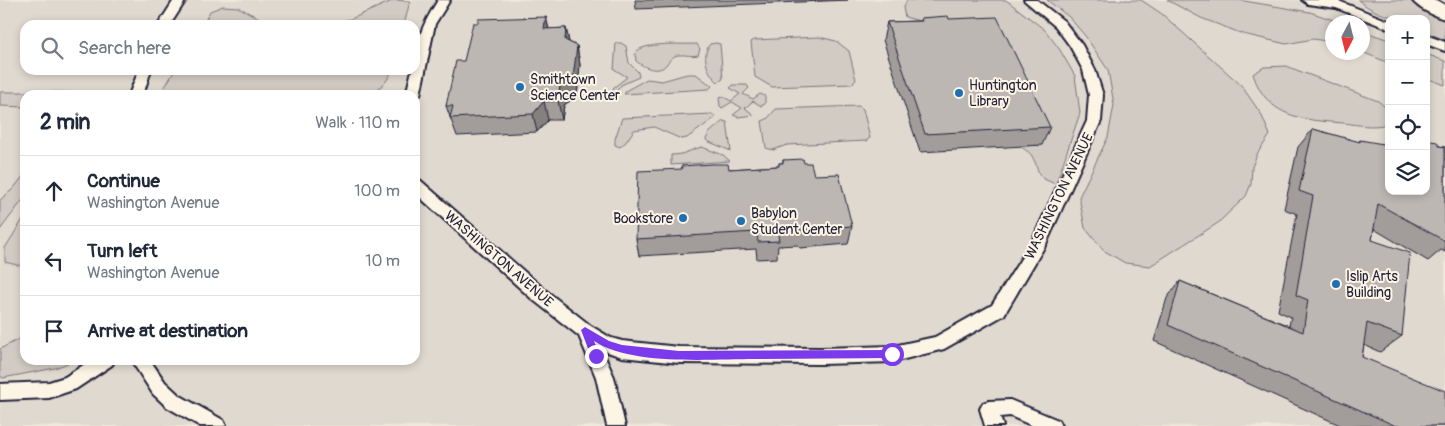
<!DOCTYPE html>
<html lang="en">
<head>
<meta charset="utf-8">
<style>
	:root { --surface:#fff; --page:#f6f6f7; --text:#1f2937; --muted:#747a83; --line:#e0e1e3 }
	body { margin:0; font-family:Pangolin,sans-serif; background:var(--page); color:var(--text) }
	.controls { position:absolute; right:15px; top:15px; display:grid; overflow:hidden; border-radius:10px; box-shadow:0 2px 8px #0003 }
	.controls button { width:45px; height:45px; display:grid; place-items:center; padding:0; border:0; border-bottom:1px solid var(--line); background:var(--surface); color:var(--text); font:25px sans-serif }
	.compass { position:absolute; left:1325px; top:15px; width:45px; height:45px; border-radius:50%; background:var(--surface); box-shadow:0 2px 8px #0003; rotate:187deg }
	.stop { position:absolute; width:15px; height:15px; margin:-11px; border:4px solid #7c3aed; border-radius:50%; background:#fff }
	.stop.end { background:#7c3aed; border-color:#fff; box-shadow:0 1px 5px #0008 }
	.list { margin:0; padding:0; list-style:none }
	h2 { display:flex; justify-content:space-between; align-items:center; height:65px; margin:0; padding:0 20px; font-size:21px }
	h2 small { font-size:16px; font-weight:400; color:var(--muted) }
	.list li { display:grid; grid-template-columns:32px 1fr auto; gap:15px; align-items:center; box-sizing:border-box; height:70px; padding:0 20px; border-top:1px solid var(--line) }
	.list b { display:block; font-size:19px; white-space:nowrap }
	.list p { margin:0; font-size:16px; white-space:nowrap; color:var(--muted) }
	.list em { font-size:16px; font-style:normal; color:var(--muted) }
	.icon { flex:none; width:28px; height:28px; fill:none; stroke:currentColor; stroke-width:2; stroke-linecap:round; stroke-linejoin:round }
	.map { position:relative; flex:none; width:1445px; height:426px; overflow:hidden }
	.search { position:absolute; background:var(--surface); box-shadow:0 2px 8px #0003; left:20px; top:20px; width:400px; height:55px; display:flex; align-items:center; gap:12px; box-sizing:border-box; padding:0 18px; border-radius:15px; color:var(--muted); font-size:19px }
	.panel { position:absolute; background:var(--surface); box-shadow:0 2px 8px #0003; left:20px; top:90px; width:400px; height:275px; border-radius:15px }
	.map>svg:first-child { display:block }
</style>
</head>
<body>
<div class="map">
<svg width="1445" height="426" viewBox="0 0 1445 426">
	<rect width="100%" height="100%" fill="#efe8db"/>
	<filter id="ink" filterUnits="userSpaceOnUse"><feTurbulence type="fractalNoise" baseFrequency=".02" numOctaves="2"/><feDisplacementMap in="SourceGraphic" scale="10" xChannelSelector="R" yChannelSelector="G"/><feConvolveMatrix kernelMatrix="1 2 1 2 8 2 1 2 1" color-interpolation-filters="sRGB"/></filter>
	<g filter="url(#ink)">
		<path fill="#e0d9cf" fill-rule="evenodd" d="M0 0H1437L1445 4V426H0ZM1389 19H1426V191H1389ZM1332 22H1362V52H1332ZM25 25H415V70H25ZM25 95H415V360H25Z"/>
		<g fill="#d1cbc3" stroke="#7a767f">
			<path d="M394 0 410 1 404 25H203L210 11 223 6 238 7 261 19 290 24H320L351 19Z"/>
			<path d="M907 0H1006L1045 30 1060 50 1075 76 1080 113 1056 184C1033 176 1042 174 1032 156 1030 152 1023 149 1020 146L1042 145 930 24 905 17 903 8Z"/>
			<path d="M1047 0H1141L1162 14 1241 85 1261 114 1270 135 1257 154 1252 167 1251 184 1246 196 1218 223 1150 266 1125 263 1103 250 1085 228 1079 197 1108 137 1114 105 1108 70 1086 37 1069 17Z"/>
			<path d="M1167 0H1238L1310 12 1339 22H1332V42L1313 39 1286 44 1243 34 1201 18Z"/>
			<path d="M1358 0H1410L1445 20V40L1426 32V19C1399 19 1380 18 1358 0Z"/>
			<path d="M1363 31 1389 40V63L1362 52Z"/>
			<path d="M819 37 836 41 849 51 856 80 852 84 772 87 755 77 751 42 754 40Z"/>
			<path d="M616 43H621L626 46 629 63 638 72 639 77 621 85 614 95 613 88 627 77 614 69Z"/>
			<path d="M716 43 720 44 723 79 718 82C707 73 701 56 710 44Z"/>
			<path d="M697 44 700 49 698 55C692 57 685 54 678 55 671 57 670 60 666 65 658 74 643 67 636 61L635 53C644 41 682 45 697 44Z"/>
			<path d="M1426 54 1445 61V85L1426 78Z"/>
			<path d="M1286 66 1378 101 1389 110V124C1369 128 1362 125 1343 123 1303 120 1267 118 1253 74L1264 67Z"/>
			<path d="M175 70H392C386 86 378 89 363 95H160Z"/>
			<path d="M687 74H696L712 86 709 89 624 94 627 90 647 79 662 81Z"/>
			<path d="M733 85H747L749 88 743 94 753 99 760 94 765 96V104L761 106 753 101 745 108 754 115 738 117 733 115 742 108 732 102 722 108 720 106 719 98 722 96 731 101 740 94 730 88Z"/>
			<path d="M0 92H71L68 95H25V107L0 106Z"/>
			<path d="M859 106 863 109 870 138 866 141 787 145 773 150 766 148 762 121 767 119 776 109Z"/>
			<path d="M712 114 716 117 687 138 681 139 654 127 634 130 626 142 620 147 615 145V139L622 118Z"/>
			<path d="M723 121 727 122 731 151 707 141 706 139 709 133Z"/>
			<path d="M702 147 723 155 730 161 671 165V155C685 155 689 150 702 147Z"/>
			<path d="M25 174V197L0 230V200L13 189Z"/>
			<path d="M25 216V267L5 262V248Z"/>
			<path d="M25 336V360H76L55 368 3 378 0 376V349Z"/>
		</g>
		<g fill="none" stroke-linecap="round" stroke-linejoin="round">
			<g stroke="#22223b" stroke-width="4">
				<g id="minor">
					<path d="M174 0H186L170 25H158Z"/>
					<path d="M438 0H450L435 24 420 95 415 99V95H406L412 70H415C415 41 423 24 438 0Z"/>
					<path d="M1024 0H1037L1064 21 1082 45 1095 70 1103 95 1101 121 1046 244 1004 315 944 349 893 362 821 364 679 363 622 357 602 350 614 377 625 426H607L596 377 579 336 532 299 415 193V179L420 180 544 289 591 326 611 338 622 341 679 347 821 348 893 346 935 337 992 305 1032 241 1087 121 1089 95 1083 70 1070 46 1056 27Z"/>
					<path d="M1302 0H1336L1389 21V29L1336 8 1308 4Z"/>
					<path d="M1426 35 1445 42V51L1426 44Z"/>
					<path d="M139 70H151L143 95H129Z"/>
					<path d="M91 360H115L112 365 76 389 49 398 0 400V384L49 382 65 377Z"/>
					<path d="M131 360H150L165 382 179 395 223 420 226 426H200L167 407 153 394Z"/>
					<path d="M1010 400 1058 420 1061 426H1033L1010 416 1000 417 1003 426H985L980 409 983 403 989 401Z"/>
				</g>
			</g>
			<g stroke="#22223b" stroke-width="4">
				<path id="trunk" d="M1412 0H1436L1445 5V19C1434 16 1419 9 1412 0Z"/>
			</g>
			<use href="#minor" fill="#fcf5e5" fill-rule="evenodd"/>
			<use href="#trunk" fill="#fcf5e5" fill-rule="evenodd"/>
		</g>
		<g fill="#a29d9a" stroke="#22223b">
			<path d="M635 0H848L636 9Z"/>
			<path d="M546 17 549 29 566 28 569 42 577 46 580 65 577 96 564 105 562 120H548L537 132 457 136 446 106 464 61Z"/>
			<path d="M921 18 949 19 1050 127 1042 145 920 152 883 40 887 22 920 21Z"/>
			<path d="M1313 129 1358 142 1360 140 1389 191 1439 146 1445 147V252L1441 250 1428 261 1374 229 1372 240 1402 336 1380 352 1364 345 1362 357 1445 426H1342L1154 341 1167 298 1180 281 1289 326 1291 317 1278 311 1297 214 1284 209 1298 147Z"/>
			<path d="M783 160 804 163 814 175 852 226 848 244 800 248 797 245 778 246 777 258 757 259 756 249 639 256 636 239 729 169 779 166V163H783Z"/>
		</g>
		<g fill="#84807d" stroke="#22223b">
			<path d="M546 17 550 35 544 29Z"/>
			<path d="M566 28 570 47 565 40Z"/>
			<path d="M577 46 580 65 577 96 564 105 562 120 558 101 560 86Z"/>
			<path d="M544 101 548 120 537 132 533 114Z"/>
		</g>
		<g fill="#bcb7b3" stroke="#22223b">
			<path d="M948 16 949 19 997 17 1050 127 925 134 887 22 922 21 921 18Z"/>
			<path d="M546 17 544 29 566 28 565 40 577 46 573 78 560 86 558 101H544L533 114 450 118 453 106H446L456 61H464L473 23H478V19Z"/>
			<path d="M1313 129 1360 142V140L1389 145V191H1426V140L1437 142 1439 146 1445 147V241L1378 204 1372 240 1410 253 1402 336 1367 323 1362 357 1445 391V426H1396L1168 325 1180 281 1303 332 1308 300 1296 295 1313 196 1299 191Z"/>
			<path d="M803 159 804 163H811L814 175 839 174 852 226 802 230 799 228 777 229 779 241 758 242 757 232 636 239 638 171 682 169 681 166 712 164H728L729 169 779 166V163H783V160Z"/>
		</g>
	</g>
	<path fill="#7c3aed" d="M585 327 609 341 622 345 679 351 892 350 897 354 892 358C847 358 801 359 755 359 710 359 632 366 594 341L600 356 596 361 592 359 581 330Z"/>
	<g fill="#1f6fb2" stroke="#fcf5e5" stroke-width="2">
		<circle cx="520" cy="87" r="5"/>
		<circle cx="959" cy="93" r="5"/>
		<circle cx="683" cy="218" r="5"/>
		<circle cx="741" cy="221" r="5"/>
		<circle cx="1336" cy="284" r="5"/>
	</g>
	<g text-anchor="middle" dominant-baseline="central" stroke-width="4" stroke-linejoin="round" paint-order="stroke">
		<g font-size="14" fill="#22223b" stroke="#fcf5e5" text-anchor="start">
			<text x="530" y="79">Smithtown<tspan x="530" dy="16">Science Center</tspan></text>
			<text x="969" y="85">Huntington<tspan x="969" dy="16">Library</tspan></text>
			<text x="751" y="213">Babylon<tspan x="751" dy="16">Student Center</tspan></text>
			<text x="673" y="218" text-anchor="end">Bookstore</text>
			<text x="1346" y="276">Islip Arts<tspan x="1346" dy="16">Building</tspan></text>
		</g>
		<g font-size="14" fill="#22223b" stroke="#fcf5e5">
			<text transform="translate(1059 196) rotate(-64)">WASHINGTON AVENUE</text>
			<text transform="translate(499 259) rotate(41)">WASHINGTON AVENUE</text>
		</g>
	</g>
</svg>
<div class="controls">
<button>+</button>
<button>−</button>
<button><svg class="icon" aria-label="locate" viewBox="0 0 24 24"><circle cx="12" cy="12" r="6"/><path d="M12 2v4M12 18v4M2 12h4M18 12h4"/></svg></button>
<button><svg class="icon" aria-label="layers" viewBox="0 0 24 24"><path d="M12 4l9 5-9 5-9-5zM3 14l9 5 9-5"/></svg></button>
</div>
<svg class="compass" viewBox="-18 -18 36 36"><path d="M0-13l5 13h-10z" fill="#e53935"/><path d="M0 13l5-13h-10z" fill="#747a83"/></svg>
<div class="stop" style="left:892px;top:354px"></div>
<div class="stop end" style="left:596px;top:356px"></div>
<div class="search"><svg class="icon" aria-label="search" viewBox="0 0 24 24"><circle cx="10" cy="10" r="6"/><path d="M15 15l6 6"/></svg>Search here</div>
<section class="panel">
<h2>2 min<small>Walk · 110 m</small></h2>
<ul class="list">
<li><svg class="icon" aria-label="ahead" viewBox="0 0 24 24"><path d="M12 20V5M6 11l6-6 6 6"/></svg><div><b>Continue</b><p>Washington Avenue</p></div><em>100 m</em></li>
<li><svg class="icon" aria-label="left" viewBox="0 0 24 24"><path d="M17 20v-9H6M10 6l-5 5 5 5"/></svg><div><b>Turn left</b><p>Washington Avenue</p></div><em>10 m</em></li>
<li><svg class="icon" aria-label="arrive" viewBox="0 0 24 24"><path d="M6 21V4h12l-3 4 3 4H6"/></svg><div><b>Arrive at destination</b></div></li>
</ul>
</section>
</div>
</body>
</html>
